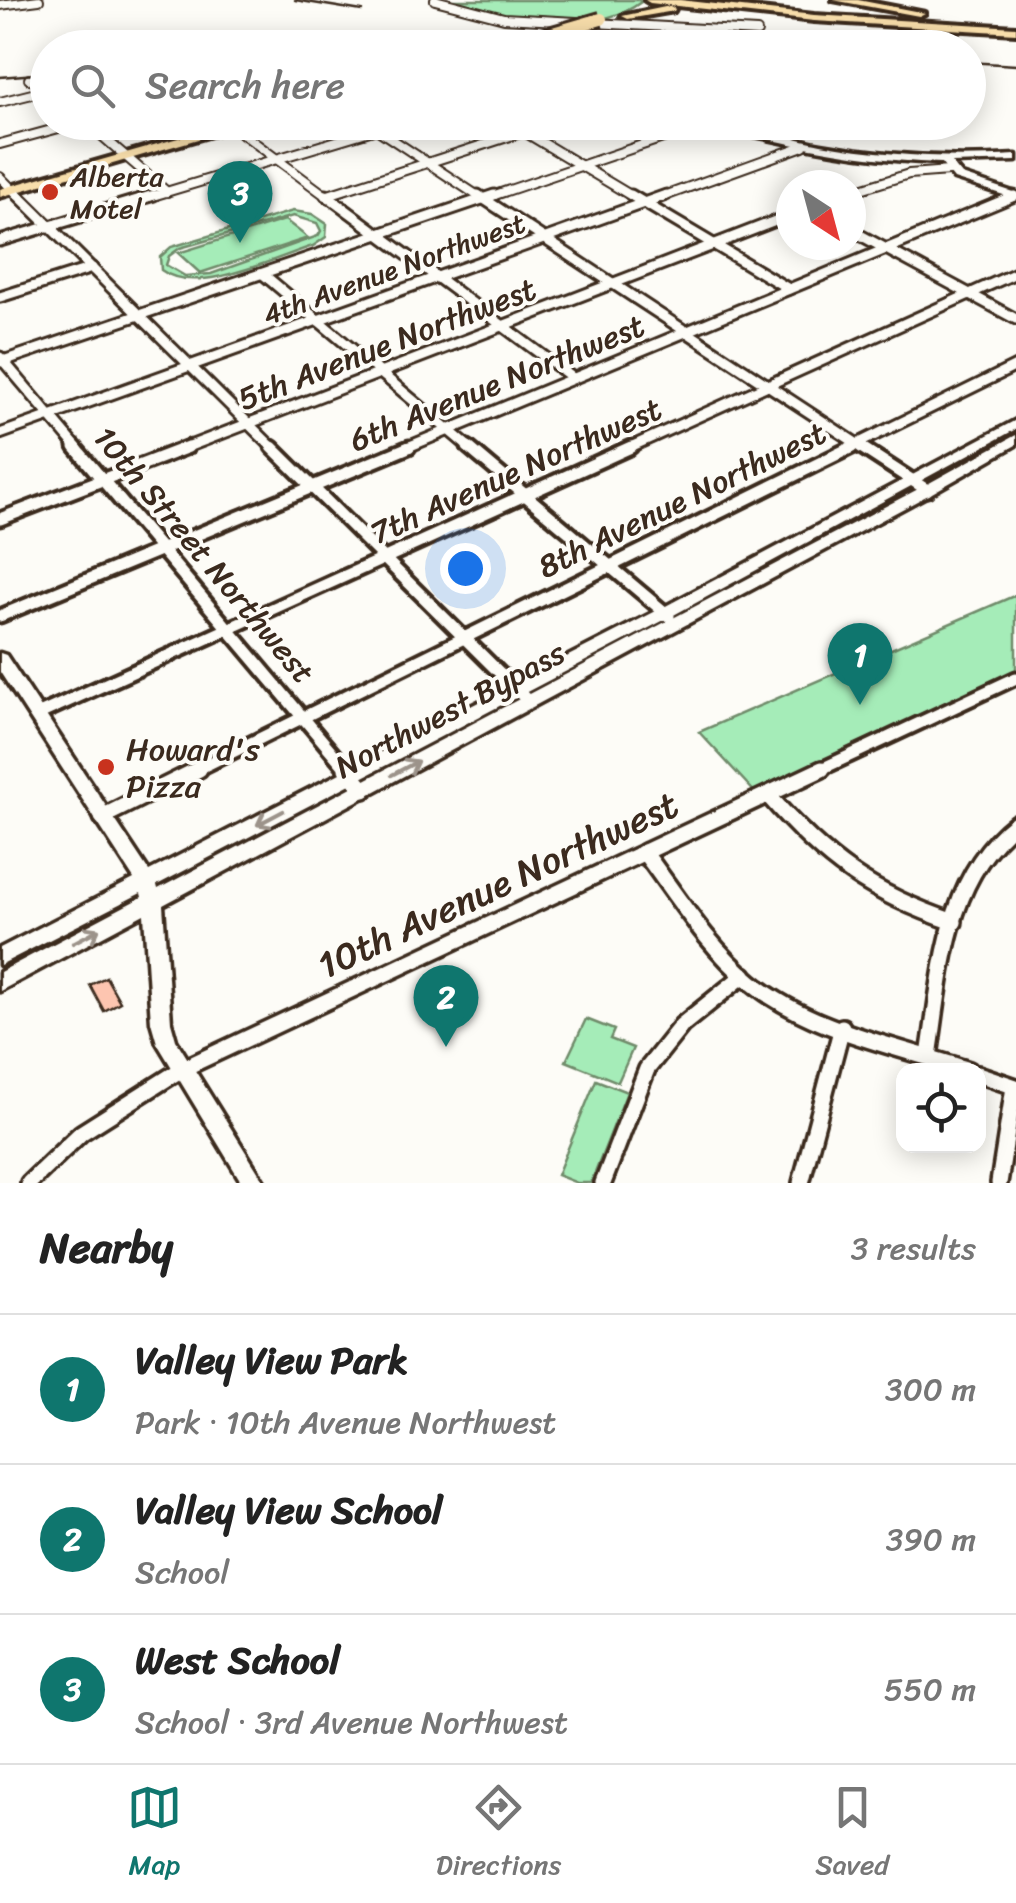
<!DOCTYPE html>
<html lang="en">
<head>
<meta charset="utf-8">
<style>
	:root { --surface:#fff; --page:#f6f6f6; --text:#222; --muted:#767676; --line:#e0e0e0; --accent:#0f766e }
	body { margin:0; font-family:Sriracha,sans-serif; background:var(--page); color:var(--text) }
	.controls { position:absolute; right:30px; bottom:30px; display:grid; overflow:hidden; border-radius:20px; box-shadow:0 5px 25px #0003 }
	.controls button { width:90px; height:90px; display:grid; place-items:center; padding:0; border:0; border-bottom:2px solid var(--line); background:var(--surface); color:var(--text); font:50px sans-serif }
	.compass { position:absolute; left:776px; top:170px; width:90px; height:90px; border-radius:50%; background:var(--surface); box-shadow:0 5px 25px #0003; rotate:144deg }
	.you { position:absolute; left:465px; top:568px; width:35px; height:35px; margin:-25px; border:8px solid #fff; border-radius:50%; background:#1a73e8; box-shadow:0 0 0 15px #1a73e833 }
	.badge { display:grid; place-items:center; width:65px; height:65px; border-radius:50%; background:var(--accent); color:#fff; font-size:32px; font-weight:700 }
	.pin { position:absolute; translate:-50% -82px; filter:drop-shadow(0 2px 5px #0008) }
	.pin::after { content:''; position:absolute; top:52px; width:35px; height:30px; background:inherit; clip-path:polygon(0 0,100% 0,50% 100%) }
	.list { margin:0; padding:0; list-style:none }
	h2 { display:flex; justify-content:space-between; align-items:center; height:130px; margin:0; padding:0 40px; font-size:42px }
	h2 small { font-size:32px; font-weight:400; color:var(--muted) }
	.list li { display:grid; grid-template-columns:65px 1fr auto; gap:30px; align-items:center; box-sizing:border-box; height:150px; padding:0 40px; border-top:2px solid var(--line) }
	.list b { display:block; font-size:38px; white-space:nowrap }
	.list p { margin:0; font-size:32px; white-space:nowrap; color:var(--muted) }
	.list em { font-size:32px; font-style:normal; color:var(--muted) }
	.icon { flex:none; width:55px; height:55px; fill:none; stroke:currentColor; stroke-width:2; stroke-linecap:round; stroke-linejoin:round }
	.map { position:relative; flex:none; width:1016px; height:1183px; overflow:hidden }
	.search { position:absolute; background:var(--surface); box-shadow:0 5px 25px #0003; left:30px; right:30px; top:30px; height:110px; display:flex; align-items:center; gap:25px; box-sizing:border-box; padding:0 35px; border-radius:55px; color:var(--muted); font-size:38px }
	.sheet { height:580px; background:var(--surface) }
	nav { display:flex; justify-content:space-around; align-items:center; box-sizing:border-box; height:140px; border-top:2px solid var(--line); background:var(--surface); font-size:28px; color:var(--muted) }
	nav a { display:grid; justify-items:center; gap:5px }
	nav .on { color:var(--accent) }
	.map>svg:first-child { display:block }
</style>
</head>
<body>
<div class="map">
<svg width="1016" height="1183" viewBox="0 0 1016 1183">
	<rect width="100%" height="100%" fill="#fdfcf7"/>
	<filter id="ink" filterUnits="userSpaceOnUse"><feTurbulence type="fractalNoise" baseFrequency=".01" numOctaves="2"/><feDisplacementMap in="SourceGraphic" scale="20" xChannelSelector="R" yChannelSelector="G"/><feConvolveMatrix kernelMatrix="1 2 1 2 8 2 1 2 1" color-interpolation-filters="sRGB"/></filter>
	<g filter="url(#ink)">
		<g fill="#a5ecb8" stroke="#708b6b" stroke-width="2.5" fill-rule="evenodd">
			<path d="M442 0H639L641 2C591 40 497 14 442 0Z"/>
			<path d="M293 211 312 214 327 224 326 237 313 246C274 258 196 297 161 270L160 257 171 247ZM293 216 317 223 321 231 318 236 211 274 185 276 166 265 169 256 180 248Z"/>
			<path d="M285 220 308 238 200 273 178 253Z"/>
			<path d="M1016 595V678L761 799 699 732Z"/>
			<path d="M586 1019 614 1030 610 1039 633 1048 618 1082 566 1061Z"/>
			<path d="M596 1080 627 1092 591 1183H577L557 1175Z"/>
		</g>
		<path fill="#fdc5b0" stroke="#3b2a1e" stroke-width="2.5" d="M106 977 120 1002 104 1011 90 985Z"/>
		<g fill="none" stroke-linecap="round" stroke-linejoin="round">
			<g stroke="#3b2a1e" stroke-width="12">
				<g id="street-far3">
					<path d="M435 0 504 18 757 32"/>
					<path d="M0 5 39 0"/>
					<path d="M29 79 48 89"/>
					<path d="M0 102 48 90"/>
					<path d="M86 122 167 192"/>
					<path d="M227 122 329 198"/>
					<path d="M366 122 481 198"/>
					<path d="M508 122 635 198"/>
					<path d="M0 144 81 122"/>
					<path d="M0 177 21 198"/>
					<path d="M851 192 909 174 949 171"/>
					<path d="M325 196 554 122"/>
					<path d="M146 198 400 122"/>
					<path d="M486 198 710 122"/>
					<path d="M659 198 803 146"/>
					<path d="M1010 198 1014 196"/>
				</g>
			</g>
			<g stroke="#3b2a1e" stroke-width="15">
				<g id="street-far2">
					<path d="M18 195 274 449"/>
					<path d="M326 195 573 378"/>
					<path d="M478 195 865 449"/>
					<path d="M631 195 789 289"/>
					<path d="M851 230 1016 319"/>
					<path d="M0 241 154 195"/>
					<path d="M263 274 471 449"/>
					<path d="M0 297 92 268"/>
					<path d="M0 357 78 449"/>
					<path d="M0 362 494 195"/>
					<path d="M0 434 666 195"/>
					<path d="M182 449 791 215"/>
					<path d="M403 449 1014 196"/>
					<path d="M626 449 1016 273"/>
					<path d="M847 449 1016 366"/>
				</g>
			</g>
			<g stroke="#3b2a1e" stroke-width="19">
				<g id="street-far1">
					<path d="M75 447 348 771"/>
					<path d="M272 447 529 702"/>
					<path d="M468 447 669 616"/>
					<path d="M861 447 927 490"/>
					<path d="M0 519 188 447"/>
					<path d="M0 616 409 447"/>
					<path d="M37 715 631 447"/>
					<path d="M194 771 852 447"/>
					<path d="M817 771 1016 678"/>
				</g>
			</g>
			<g stroke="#3b2a1e" stroke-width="22">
				<g id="street">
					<path d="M346 769 364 790"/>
					<path d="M768 795C825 861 871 894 954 922"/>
					<path d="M102 817 199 769"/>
					<path d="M644 852C677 896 707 946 751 982 811 1031 897 1046 969 1070"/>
					<path d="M929 1056C942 973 945 878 1016 823"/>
					<path d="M978 1074 1016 1087"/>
					<path d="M29 1183 81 1133 182 1069 822 769"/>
					<path d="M603 1183 647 1069 682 1025 744 975"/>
					<path d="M801 1183 842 1027"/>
					<path d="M999 1183 1014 1087"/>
				</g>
			</g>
			<g stroke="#3b2a1e" stroke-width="7">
				<g id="secondary">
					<path d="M707 122C745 122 784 137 821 144 886 156 951 159 1016 155V161L952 163 962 175 1016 193V199L954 179 941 163C883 161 825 152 768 139 748 134 725 131 707 122Z"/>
					<path d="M1016 420V429L670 617 157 885 158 889 922 487 1016 435V445L932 493 163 905 171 1022 176 1040 265 1183H242L157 1043 151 1022 144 914 0 991V972L142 897 141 893 0 965V948L134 879 0 672V653L6 655 149 871 660 609Z"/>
				</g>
			</g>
			<g stroke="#3b2a1e" stroke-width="8">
				<g id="highway">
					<path d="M645 0H680L814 15 1016 27V33L814 21 650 3Z"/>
					<path d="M833 0H858L925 13 919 16Z"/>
					<path d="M670 6 675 9 674 11 628 19 622 16Z"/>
					<path d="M234 122H256L0 197V189Z"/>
				</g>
			</g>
			<use href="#street-far3" stroke="#fdfcf7" stroke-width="8"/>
			<use href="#street-far2" stroke="#fdfcf7" stroke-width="9"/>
			<use href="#street-far1" stroke="#fdfcf7" stroke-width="11"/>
			<use href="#street" stroke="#fdfcf7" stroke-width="15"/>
			<use href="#secondary" fill="#fdfcf7" fill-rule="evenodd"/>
			<use href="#highway" fill="#f8deab" fill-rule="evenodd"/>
			<g stroke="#3b2a1e" stroke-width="2.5">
				<path d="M295 0 362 11"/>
				<path d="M314 48 578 36 770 48"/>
				<path d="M968 62 1016 65"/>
				<path d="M0 77 48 73"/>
			</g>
			<g stroke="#3b2a1e" stroke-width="18" stroke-linecap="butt">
				<path id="highway-bridge" d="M501 48 601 19"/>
			</g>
			<use href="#highway-bridge" stroke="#f8deab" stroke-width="12"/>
		</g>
		<defs><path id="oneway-shaft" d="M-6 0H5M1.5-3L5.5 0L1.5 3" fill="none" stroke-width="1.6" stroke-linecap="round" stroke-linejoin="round" transform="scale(2.5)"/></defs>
		<g stroke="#9c938a">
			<use href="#oneway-shaft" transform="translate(405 768) rotate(-28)"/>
			<use href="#oneway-shaft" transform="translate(270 818) rotate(152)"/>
			<use href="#oneway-shaft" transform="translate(86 936) rotate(-28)"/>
		</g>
	</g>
	<g fill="#c8321e" stroke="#fdfcf7" stroke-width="4">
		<circle cx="50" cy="192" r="10"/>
		<circle cx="106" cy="767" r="10"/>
	</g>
	<g text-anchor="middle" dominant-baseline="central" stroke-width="8" stroke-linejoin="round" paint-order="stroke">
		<g font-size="28" fill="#3b2a1e" stroke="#fdfcf7" text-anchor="start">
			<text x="70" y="176">Alberta<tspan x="70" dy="32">Motel</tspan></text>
		</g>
		<g font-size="28" fill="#3b2a1e" stroke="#fdfcf7">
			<text transform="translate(394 269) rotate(-20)">4th Avenue Northwest</text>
		</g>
		<g font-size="32" fill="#3b2a1e" stroke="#fdfcf7">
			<text transform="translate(387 344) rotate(-21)">5th Avenue Northwest</text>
			<text transform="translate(497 383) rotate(-22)">6th Avenue Northwest</text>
			<text transform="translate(516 471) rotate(-24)">7th Avenue Northwest</text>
			<text transform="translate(682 500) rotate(-26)">8th Avenue Northwest</text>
			<text transform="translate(204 555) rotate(50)">10th Street Northwest</text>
			<text transform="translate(450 710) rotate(-28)">Northwest Bypass</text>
		</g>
		<g font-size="32" fill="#3b2a1e" stroke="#fdfcf7" text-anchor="start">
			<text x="126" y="749">Howard's<tspan x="126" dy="37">Pizza</tspan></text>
		</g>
		<g font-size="38" fill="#3b2a1e" stroke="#fdfcf7">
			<text transform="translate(498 885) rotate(-25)">10th Avenue Northwest</text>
		</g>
	</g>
</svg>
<div class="controls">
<button><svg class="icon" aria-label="locate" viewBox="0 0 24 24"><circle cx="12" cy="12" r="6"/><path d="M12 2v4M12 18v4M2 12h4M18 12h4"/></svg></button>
</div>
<svg class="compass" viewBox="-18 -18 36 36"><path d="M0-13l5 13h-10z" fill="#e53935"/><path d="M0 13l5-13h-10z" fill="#767676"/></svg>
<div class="you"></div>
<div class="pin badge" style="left:860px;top:705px">1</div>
<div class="pin badge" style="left:446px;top:1047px">2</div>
<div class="pin badge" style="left:240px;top:243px">3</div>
<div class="search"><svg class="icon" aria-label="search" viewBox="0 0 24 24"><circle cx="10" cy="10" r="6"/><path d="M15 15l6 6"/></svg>Search here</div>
</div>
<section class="sheet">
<h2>Nearby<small>3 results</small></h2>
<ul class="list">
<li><span class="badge">1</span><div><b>Valley View Park</b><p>Park · 10th Avenue Northwest</p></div><em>300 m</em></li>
<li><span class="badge">2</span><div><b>Valley View School</b><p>School</p></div><em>390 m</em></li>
<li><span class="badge">3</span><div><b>West School</b><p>School · 3rd Avenue Northwest</p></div><em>550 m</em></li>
</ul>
</section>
<nav>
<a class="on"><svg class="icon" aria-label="map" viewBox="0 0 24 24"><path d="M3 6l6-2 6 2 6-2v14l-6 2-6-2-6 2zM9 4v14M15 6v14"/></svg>Map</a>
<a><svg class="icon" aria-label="directions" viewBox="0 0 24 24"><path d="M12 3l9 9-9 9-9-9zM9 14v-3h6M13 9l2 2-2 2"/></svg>Directions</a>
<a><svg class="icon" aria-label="saved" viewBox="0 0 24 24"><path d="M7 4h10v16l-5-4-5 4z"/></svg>Saved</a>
</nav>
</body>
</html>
